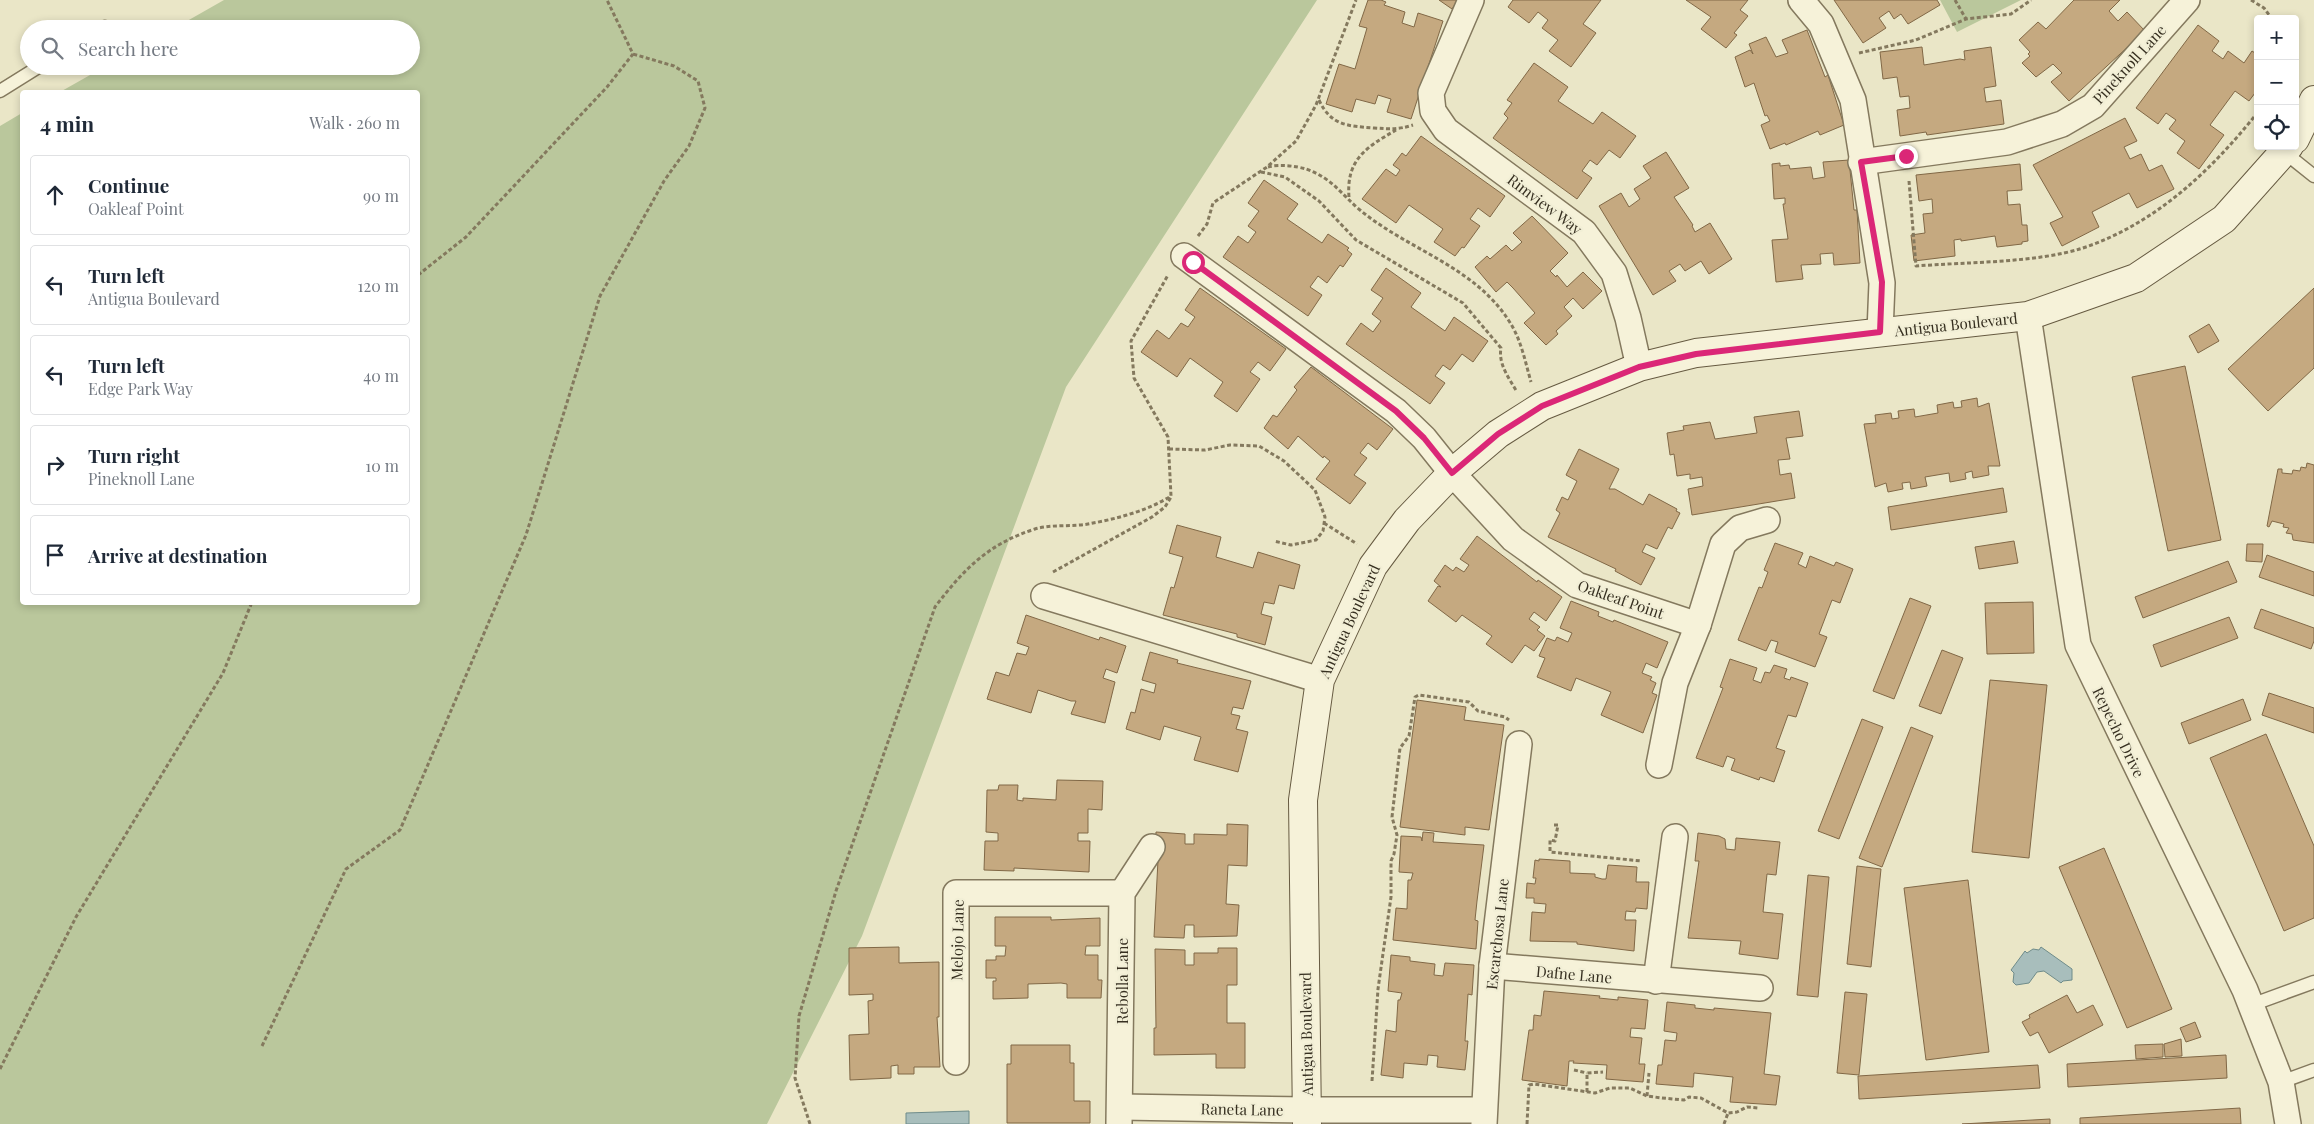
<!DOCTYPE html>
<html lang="en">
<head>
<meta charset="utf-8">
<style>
	:root { --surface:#fff; --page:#f2f2f3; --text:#1f2937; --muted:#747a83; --line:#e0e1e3 }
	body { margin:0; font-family:"Playfair Display",serif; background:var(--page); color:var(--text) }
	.controls { position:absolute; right:15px; top:15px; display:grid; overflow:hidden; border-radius:5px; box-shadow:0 2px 8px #0003 }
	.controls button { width:45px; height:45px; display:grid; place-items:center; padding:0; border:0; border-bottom:1px solid var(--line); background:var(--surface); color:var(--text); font:25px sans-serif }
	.stop { position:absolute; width:15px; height:15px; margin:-11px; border:4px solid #db2777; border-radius:50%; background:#fff }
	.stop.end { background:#db2777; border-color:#fff; box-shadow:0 1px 5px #0008 }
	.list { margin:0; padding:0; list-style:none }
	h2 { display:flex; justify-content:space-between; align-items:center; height:65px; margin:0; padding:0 20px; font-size:21px }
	h2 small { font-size:16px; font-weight:400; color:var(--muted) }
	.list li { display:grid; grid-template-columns:32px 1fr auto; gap:15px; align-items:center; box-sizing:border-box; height:80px; margin:0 10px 10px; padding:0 10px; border:1px solid var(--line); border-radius:5px }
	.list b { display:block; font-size:19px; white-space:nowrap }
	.list p { margin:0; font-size:16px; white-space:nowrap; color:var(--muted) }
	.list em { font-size:16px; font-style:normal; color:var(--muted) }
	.icon { flex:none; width:28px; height:28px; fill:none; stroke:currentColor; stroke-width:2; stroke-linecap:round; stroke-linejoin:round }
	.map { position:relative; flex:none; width:2314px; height:1124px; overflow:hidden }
	.search { position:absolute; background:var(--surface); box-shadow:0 2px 8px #0003; left:20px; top:20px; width:400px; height:55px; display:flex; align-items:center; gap:12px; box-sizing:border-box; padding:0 18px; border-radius:28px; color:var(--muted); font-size:19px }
	.panel { position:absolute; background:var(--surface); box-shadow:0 2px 8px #0003; left:20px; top:90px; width:400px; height:515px; border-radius:5px }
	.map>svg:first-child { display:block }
</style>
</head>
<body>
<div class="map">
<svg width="2314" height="1124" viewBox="0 0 2314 1124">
	<rect width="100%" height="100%" fill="#eae6c7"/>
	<g fill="#bac79c">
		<path d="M224 0H1317L1066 387 862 936 767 1124H0V126L22 113V602H418V92H60L106 66H411V29H173Z"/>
		<path d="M1940 0H2021L1957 32Z"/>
	</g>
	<g fill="#a8bebc" stroke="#6f8c8a">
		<path d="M2041 947 2072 969V980L2063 981 2061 983 2044 971 2037 972 2029 983 2016 985 2013 982 2014 973 2011 970 2025 951 2027 953 2033 949 2039 950Z"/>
		<path d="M969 1111V1124H906V1113Z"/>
	</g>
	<g fill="#c5a980" stroke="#816846">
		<path d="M1368 0H1381L1386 2 1384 5 1405 12 1402 23 1414 27 1418 13 1443 21 1411 119 1387 112 1391 99 1378 95 1375 104 1356 99 1352 112 1326 104 1339 64 1355 69 1367 28 1359 26Z"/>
		<path d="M1439 0H1458L1452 9Z"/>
		<path d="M1513 0H1601L1583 24 1596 33 1571 67 1549 51 1558 40 1542 28 1548 20 1538 12 1529 23 1508 7Z"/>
		<path d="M1686 0H1748L1740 10 1748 16 1734 33 1737 35 1726 48 1701 29 1711 17Z"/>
		<path d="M1834 0H1937L1940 5 1908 24 1901 14 1894 19 1889 11 1879 18 1886 28 1863 43Z"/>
		<path d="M2074 0H2120L2109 11 2118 21 2127 12 2145 31 2069 101 2051 82 2062 73 2053 64 2036 77 2022 63 2030 56 2028 54 2030 52 2019 40 2038 22 2046 29Z"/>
		<path d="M2198 25 2219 41 2212 51 2223 59 2228 51 2244 63 2252 51 2258 55V89L2249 101 2235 91 2210 125 2224 135 2199 169 2177 153 2185 141 2169 129 2176 120 2166 113 2158 124 2136 108Z"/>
		<path d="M1807 30 1825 77 1828 75 1844 125 1820 135 1818 131 1786 145 1785 143 1770 149 1761 125 1770 121 1767 115 1765 116 1754 83 1745 87 1735 57 1750 50 1753 54 1749 44 1766 37 1776 57 1788 53 1782 40Z"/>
		<path d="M1922 47 1924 65 1960 59 1965 60 1964 51 1991 47 1996 86 1984 88 1986 102 2001 100 2004 124 1927 135 1926 132 1900 136 1897 110 1910 108 1909 96 1900 97 1897 77 1883 79 1880 52Z"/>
		<path d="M1534 63 1568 87 1558 101 1564 105 1593 124 1602 112 1636 136 1620 158 1609 150 1597 165 1590 160 1582 171 1592 178 1577 199 1493 138 1508 118 1504 114 1512 103 1507 100Z"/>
		<path d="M2125 118 2137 141 2124 147 2130 159 2141 154 2149 171 2162 165 2174 189 2137 208 2129 193 2092 212 2099 227 2062 246 2050 223 2063 217 2033 165Z"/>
		<path d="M1421 136 1505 196 1490 217 1478 208 1470 219 1480 226 1464 248 1462 247 1455 256 1434 242 1443 229 1409 205 1396 223 1362 199 1386 169 1396 176 1400 170 1393 165 1402 153 1406 156Z"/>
		<path d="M1666 152 1689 188 1674 197 1693 225 1692 226 1695 232 1710 223 1732 259 1709 274 1701 261 1685 271 1680 264 1669 271 1676 281 1653 295 1599 206 1621 193 1629 207 1640 199 1634 189 1651 178 1643 166Z"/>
		<path d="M1849 160 1854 210H1857L1860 263 1834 265 1833 253 1820 254 1821 264 1801 265 1803 279 1776 282 1772 240 1788 239 1783 204H1785V198L1774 199 1772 164 1780 163V166L1789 165 1790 169 1811 167 1813 179 1825 177 1823 162Z"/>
		<path d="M2020 164 2022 190 2007 191 2008 205 2020 204 2022 225H2027L2028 241 2022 242V244L1997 247 1995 236 1961 241V239L1954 240 1955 256 1914 261 1911 235 1925 233 1923 214 1933 213 1932 199 1919 201 1916 175Z"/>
		<path d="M1264 180 1298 204 1287 219 1322 243 1328 234 1349 248 1347 250 1352 254 1343 267 1340 265 1327 283 1318 276 1310 287 1322 295 1308 316 1223 257 1238 236 1248 243 1256 232 1248 226 1259 211 1248 203Z"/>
		<path d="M1532 216 1568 253 1550 271 1556 277 1557 275 1567 287 1583 272 1602 291 1583 309 1573 298 1564 307 1572 316 1556 331 1558 334 1546 345 1524 323 1535 313 1513 288 1507 282 1496 292 1475 267 1487 256 1490 259 1506 245 1512 251 1522 242 1513 233Z"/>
		<path d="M1386 268 1421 293 1411 307 1445 331 1454 317 1488 341 1473 362 1462 354 1450 370 1443 365 1435 376 1445 383 1430 404 1346 344 1361 323 1373 332 1381 321 1372 314 1383 298 1371 290Z"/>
		<path d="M1200 288 1286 349 1270 371 1258 362 1250 372 1260 379 1237 412 1214 396 1223 382 1190 358 1177 377 1141 352 1157 330 1169 339 1181 323 1188 327 1195 317 1185 310Z"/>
		<path d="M2314 288V368L2268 411 2228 369Z"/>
		<path d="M2209 324 2219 341 2198 353 2189 336Z"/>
		<path d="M2185 366 2221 540 2168 551 2132 377Z"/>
		<path d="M1311 367 1393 429 1377 450 1368 443 1360 453 1367 458 1354 475 1366 483 1350 504 1316 479 1330 461 1324 456 1323 458 1298 436 1288 449 1264 428 1273 415 1277 417 1297 390 1294 387Z"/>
		<path d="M1977 398 1978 407 1989 403 2000 466H1988L1989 475 1973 478 1972 471 1965 473 1966 479 1950 482 1949 473 1925 477 1927 486 1911 489 1910 482 1902 483 1903 489 1888 492 1886 483 1875 487 1864 424 1876 423 1875 415 1891 413 1892 419 1899 418 1898 411 1914 409 1915 417 1938 413 1937 405 1953 402 1954 408 1962 407 1961 401Z"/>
		<path d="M1799 411 1803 436 1786 438 1790 459 1778 460 1780 475 1791 473 1795 498 1692 515 1688 489 1703 486 1702 477 1690 479V474L1677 476 1674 454 1670 455 1667 433 1684 430 1683 426 1710 422 1715 439 1757 433 1754 417Z"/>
		<path d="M1579 449 1619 469 1609 489H1615L1643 505 1649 494 1677 509 1676 511 1680 513 1672 529 1668 527 1657 549 1646 544 1642 552 1655 558 1641 585 1615 571 1616 569 1548 537 1560 513 1556 510 1562 497 1568 500 1577 481 1566 475Z"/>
		<path d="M2307 463 2314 465V543L2293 540 2292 534 2286 533 2289 528 2283 527 2284 524 2272 521 2269 527 2267 526 2278 469H2282V473L2292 474 2293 470 2300 471 2301 467 2306 468Z"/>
		<path d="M2003 488 2007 512 1891 530 1888 507Z"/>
		<path d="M1177 525 1221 537 1216 557 1253 568 1258 552 1300 565 1294 589 1279 585 1274 604 1264 602 1261 614 1272 617 1265 645 1237 637V634L1163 615 1171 587 1174 588 1183 557 1169 553Z"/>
		<path d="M1477 536 1537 582 1538 580 1562 597 1546 621 1534 612 1529 619 1540 627 1537 630 1545 636 1534 651 1525 645 1512 663 1486 644 1492 636 1462 615 1456 622 1428 601 1438 586 1441 587 1434 581 1445 565 1453 571 1456 567 1464 572 1469 565 1460 559Z"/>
		<path d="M2014 541 2018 563 1979 569 1975 547Z"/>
		<path d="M1775 543 1803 553 1798 564 1806 568 1810 556 1834 566 1836 562 1853 569 1840 603 1832 600 1819 634 1827 637 1815 667 1775 652 1778 642 1771 640 1766 651 1738 640 1759 587 1762 588 1768 572 1764 570Z"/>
		<path d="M2247 544H2263L2262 562 2246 561Z"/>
		<path d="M2267 555 2314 572V596L2259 577Z"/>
		<path d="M2228 561 2237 582 2143 618 2135 597Z"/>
		<path d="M1910 598 1931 606 1894 699 1873 691Z"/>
		<path d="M1571 601 1599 612 1598 616 1613 622 1614 620 1668 642 1657 668 1646 663 1642 673 1652 677 1650 680 1656 683 1652 693 1657 695 1643 733 1601 715 1611 692 1576 678 1571 691 1537 677 1545 658 1539 656 1547 638 1555 641 1557 637 1568 642 1572 633 1560 628Z"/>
		<path d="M2033 602 2034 653 1987 654 1985 603Z"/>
		<path d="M2261 609 2314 628V641L2311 649 2254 628Z"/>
		<path d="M1026 615 1099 640 1100 637 1126 646 1117 673 1106 669 1103 678 1115 682 1105 723 1071 714 1076 701H1071L1038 690 1031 713 987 699 996 672 1009 676 1017 653 1026 655 1029 647 1017 643Z"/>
		<path d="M2229 617 2238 638 2161 667 2153 645Z"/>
		<path d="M1942 650 1963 658 1941 714 1919 706Z"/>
		<path d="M1150 652 1178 660 1177 663 1251 681 1243 709 1233 707 1231 714 1240 716 1236 729 1248 732 1238 772 1194 760 1201 737 1164 726 1160 740 1126 729 1131 712 1135 713 1141 689 1154 693 1156 684 1142 680Z"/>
		<path d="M1730 659 1757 668 1753 680 1761 683 1765 672 1770 673 1774 665 1787 669 1784 678 1790 680 1791 677 1808 683 1796 717 1788 715 1776 748 1785 751 1774 782 1760 777 1759 780 1731 770 1735 759 1727 756 1723 767 1696 758 1723 688 1720 687Z"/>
		<path d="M1990 680 2047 685 2029 858 1972 852Z"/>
		<path d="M2269 693 2314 708V733L2262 715Z"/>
		<path d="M2243 699 2251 720 2189 744 2181 723Z"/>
		<path d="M1417 700 1466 707 1464 720 1504 725 1489 830 1465 827V835L1400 827Z"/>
		<path d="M1862 719 1883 727 1839 839 1818 831Z"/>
		<path d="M1911 727 1933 736 1882 867 1859 858Z"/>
		<path d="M2266 734 2314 846V918L2284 931 2210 758Z"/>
		<path d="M1057 780 1103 781 1102 810 1088 809V833H1078V841H1090L1089 872 1014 868V871L984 870 985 841H998V833L986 832 987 790H998L999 785H1018L1017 800 1023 801V798L1056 800Z"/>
		<path d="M1227 824 1248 825 1247 866 1228 865 1226 904 1239 905 1237 936 1194 937V925H1185L1184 938 1154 937 1158 860H1155L1156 832 1185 834V844H1194V834L1227 835Z"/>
		<path d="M1423 832 1434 833 1433 842 1484 845 1477 901 1475 920 1478 921 1476 949 1393 940 1396 908 1407 909 1408 880H1411L1413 873 1399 872 1401 836 1421 837 1422 841Z"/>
		<path d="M1698 833 1719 836 1725 839 1726 849 1735 850 1736 838 1780 842 1776 875 1767 874 1763 912 1783 914 1778 959 1739 954 1741 941 1688 938 1699 861H1695Z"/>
		<path d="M2104 848 2172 1009 2127 1028 2059 867Z"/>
		<path d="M1539 859 1570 861V873L1595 874V877L1602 879H1606L1608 865 1637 867 1636 882H1649L1647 909 1636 908 1635 912 1626 911 1625 920H1636L1634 951 1577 944V942L1530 941 1532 912 1545 913 1546 904 1534 903V898H1526L1527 883 1535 884 1536 878H1533L1535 860 1539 861Z"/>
		<path d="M1857 866 1881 869 1871 967 1847 964Z"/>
		<path d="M1808 875 1829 877 1818 997 1797 995Z"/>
		<path d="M1968 880 1989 1052 1926 1060 1904 888Z"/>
		<path d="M995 917H1051V920L1100 918V946H1086L1085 955H1098V980H1102L1101 998H1067V984L1061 983 1028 984V998L993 999V981H996V978H986V960H996V956H1005L1006 946H995Z"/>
		<path d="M899 947V963L939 962V1017H937L940 1067H914V1074H898V1065L891 1066V1078L850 1080 849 1035 869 1034 868 1001 873 1000V994L849 995V948Z"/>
		<path d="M1218 948H1237V985H1227V1023H1245V1068H1216V1054L1154 1055V1028H1156L1155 949 1185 950V965H1194V953H1218Z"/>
		<path d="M1391 955 1410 957V961L1435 964 1434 975 1443 976 1445 963 1474 965 1472 995 1468 994 1465 1041H1468L1465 1070 1437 1067 1438 1056 1428 1055 1427 1065 1404 1063 1403 1078 1381 1075 1386 1030 1396 1032 1398 1000H1400L1402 993 1388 991Z"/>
		<path d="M1544 991 1600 996 1599 998 1618 1000V997L1648 1000 1645 1029 1631 1028 1630 1037 1642 1038 1639 1064H1645L1643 1082 1606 1079 1607 1065 1573 1063 1574 1061H1569L1567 1086 1522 1080 1529 1030H1533L1534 1015 1541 1016Z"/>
		<path d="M1845 992 1867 994 1859 1075 1837 1073Z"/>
		<path d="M2067 995 2077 1013 2093 1005 2103 1025 2049 1053 2038 1032 2030 1036 2022 1022 2030 1018 2029 1015Z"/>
		<path d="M1667 1002 1695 1005V1008L1714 1010V1008L1771 1013 1764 1074 1780 1076 1776 1105 1730 1102 1733 1077 1694 1073 1693 1087 1656 1084 1658 1065H1662L1665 1040 1676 1041 1677 1033 1664 1031Z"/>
		<path d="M2195 1022 2201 1037 2186 1042 2180 1028Z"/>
		<path d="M2181 1039 2182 1056 2165 1057 2164 1044Z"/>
		<path d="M2163 1044V1057L2136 1059 2135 1045Z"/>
		<path d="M1011 1045H1070V1063H1074V1101H1090V1123H1007V1064H1011Z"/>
		<path d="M2226 1055 2227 1078 2068 1087 2067 1064Z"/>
		<path d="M2038 1065 2040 1088 1859 1099 1858 1076Z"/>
		<path d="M2240 1108 2241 1124H2080V1118Z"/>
		<path d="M2050 1119V1124H1962Z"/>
	</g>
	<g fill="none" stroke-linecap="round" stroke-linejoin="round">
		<g stroke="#84795e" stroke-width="15">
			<g id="lane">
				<path d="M101 29 105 27"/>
				<path d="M0 91 40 66"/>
				<path d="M2284 152 2314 176"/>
				<path d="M2251 1005 2314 982"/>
				<path d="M2281 1082 2314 1070"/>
			</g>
		</g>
		<g stroke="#84795e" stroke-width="28">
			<g id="street">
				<path d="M1471 0 1431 93 1433 111 1446 130 1584 232 1614 273 1628 318 1639 367"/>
				<path d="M1801 0 1821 24 1853 100 1882 283 1880 332"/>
				<path d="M1861 162 2007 142 2062 124 2093 106 2187 0"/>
				<path d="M1184 256 1396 411 1424 438 1452 473 1513 539 1577 585 1698 625"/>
				<path d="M2028 316 2078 645 2245 990 2281 1082 2288 1124"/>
				<path d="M1044 596 1320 680"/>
				<path d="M1659 765 1675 683 1698 625 1723 544 1740 528 1767 520"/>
				<path d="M1492 966 1760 988"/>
				<path d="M1656 981 1675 837"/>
				<path d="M956 1062V893H1122"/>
				<path d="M1121 1107 1307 1110H1484"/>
				<path d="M1119 1123 1122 893 1152 847"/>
				<path d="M1484 1124 1492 966 1519 744"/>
			</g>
		</g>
		<g stroke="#665a41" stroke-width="30">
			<g id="secondary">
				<path d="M2295 139 2314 100"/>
				<path d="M1307 1124 1303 800 1320 680 1373 566 1407 520 1452 473 1498 434 1542 406 1639 367 1696 353 2028 316 2136 278 2224 219 2289 146"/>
			</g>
		</g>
		<g stroke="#84795e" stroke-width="3" stroke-dasharray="4 2.5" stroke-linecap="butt">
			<path d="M1955 0 1966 19"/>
			<path d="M2251 0 2264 8 2272 19"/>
			<path d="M1859 53 1916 40 1966 19 2011 14 2031 0"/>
			<path d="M1319 100C1331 126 1348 126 1374 128 1390 129 1397 130 1413 125"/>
			<path d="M1268 167C1279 164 1296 166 1306 169 1332 178 1341 194 1360 210 1408 250 1474 266 1509 321 1521 339 1525 361 1531 382"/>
			<path d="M1261 172 1285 177 1319 201 1356 240 1463 303 1501 348C1498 364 1509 378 1517 392"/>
			<path d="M1909 181 1916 266C1967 262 2036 263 2083 248 2155 224 2211 171 2258 112"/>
			<path d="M1349 197C1346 159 1367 147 1396 130"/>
			<path d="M1198 236 1207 224 1213 203 1267 167 1296 141 1316 105 1356 0"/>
			<path d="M418 275 466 237 607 87 633 54 607 0"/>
			<path d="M1169 449 1205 450 1230 445 1259 446 1284 461 1315 490 1325 517 1323 531 1316 540 1291 545 1274 541"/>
			<path d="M1324 523 1357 544"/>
			<path d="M1053 572 1152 517 1165 507 1171 497"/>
			<path d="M1554 825H1558L1555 841 1550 840V852L1642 861"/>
			<path d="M262 1046 346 869 400 830 526 535 600 296 664 181 689 146 705 108 698 81 674 66 633 54"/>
			<path d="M0 1069 76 917 223 673 252 602"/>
			<path d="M1574 1070 1587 1073"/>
			<path d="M1372 1081 1378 989 1391 897V861L1394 854 1397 835 1392 817 1400 748 1409 736 1415 697 1419 695 1469 702 1478 711 1505 717 1509 720"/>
			<path d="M1587 1092V1073L1603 1072"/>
			<path d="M1647 1096 1649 1073"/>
			<path d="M810 1124 795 1078 799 1016 836 891 935 607C964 569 988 544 1035 529 1052 524 1071 527 1088 524 1116 519 1147 511 1171 496L1168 437 1134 378 1131 341 1168 275"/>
			<path d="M1527 1124 1529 1085 1534 1084 1595 1093 1610 1088H1630L1647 1096 1662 1098 1684 1100 1689 1097 1701 1098 1728 1113 1737 1112 1747 1107 1758 1108"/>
			<path d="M1724 1124 1728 1113"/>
		</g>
		<use href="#lane" stroke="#f6f2d9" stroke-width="12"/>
		<use href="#street" stroke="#f6f2d9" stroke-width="25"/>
		<use href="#secondary" stroke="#f6f2d9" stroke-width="28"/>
	</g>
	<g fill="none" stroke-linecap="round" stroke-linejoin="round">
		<path stroke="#db2777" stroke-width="6" d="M1193 262 1396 411 1424 438 1452 473 1498 434 1542 406 1639 367 1696 354 1880 332 1882 282 1861 162 1906 156"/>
	</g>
	<g text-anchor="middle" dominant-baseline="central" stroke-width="4.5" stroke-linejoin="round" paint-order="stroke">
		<g font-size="15" fill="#362f20" stroke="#f2efd6">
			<text transform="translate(2129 64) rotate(-48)">Pineknoll Lane</text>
			<text transform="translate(1545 204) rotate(37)">Rimview Way</text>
			<text transform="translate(1956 324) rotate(-6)">Antigua Boulevard</text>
			<text transform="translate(1621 599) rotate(19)">Oakleaf Point</text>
			<text transform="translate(1349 621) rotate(-65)">Antigua Boulevard</text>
			<text transform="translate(2119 732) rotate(64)">Repecho Drive</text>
			<text transform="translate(1497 934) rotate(-84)">Escarchosa Lane</text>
			<text transform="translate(957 940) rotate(-89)">Melojo Lane</text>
			<text transform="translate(1574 974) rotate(5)">Dafne Lane</text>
			<text transform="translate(1122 981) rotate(-90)">Rebolla Lane</text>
			<text transform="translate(1306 1034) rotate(-91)">Antigua Boulevard</text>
			<text transform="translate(1242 1109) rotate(1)">Raneta Lane</text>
		</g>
	</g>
</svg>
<div class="controls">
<button>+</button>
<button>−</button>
<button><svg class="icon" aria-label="locate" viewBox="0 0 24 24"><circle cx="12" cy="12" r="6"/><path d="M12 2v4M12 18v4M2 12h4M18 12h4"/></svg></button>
</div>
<div class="stop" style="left:1193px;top:262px"></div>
<div class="stop end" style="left:1906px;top:156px"></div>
<div class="search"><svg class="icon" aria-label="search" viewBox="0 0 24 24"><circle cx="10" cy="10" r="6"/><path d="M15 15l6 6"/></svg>Search here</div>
<section class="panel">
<h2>4 min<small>Walk · 260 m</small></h2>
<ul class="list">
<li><svg class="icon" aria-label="ahead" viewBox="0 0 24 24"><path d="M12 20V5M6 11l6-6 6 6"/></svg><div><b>Continue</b><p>Oakleaf Point</p></div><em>90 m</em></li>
<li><svg class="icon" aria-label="left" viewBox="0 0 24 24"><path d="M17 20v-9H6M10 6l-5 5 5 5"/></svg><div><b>Turn left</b><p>Antigua Boulevard</p></div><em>120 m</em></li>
<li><svg class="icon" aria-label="left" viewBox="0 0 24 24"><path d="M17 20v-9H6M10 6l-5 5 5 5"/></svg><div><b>Turn left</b><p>Edge Park Way</p></div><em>40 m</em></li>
<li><svg class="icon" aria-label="right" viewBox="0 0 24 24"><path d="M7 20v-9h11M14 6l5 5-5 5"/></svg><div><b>Turn right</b><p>Pineknoll Lane</p></div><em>10 m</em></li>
<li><svg class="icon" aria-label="arrive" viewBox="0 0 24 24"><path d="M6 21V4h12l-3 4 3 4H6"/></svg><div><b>Arrive at destination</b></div></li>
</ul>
</section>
</div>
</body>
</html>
